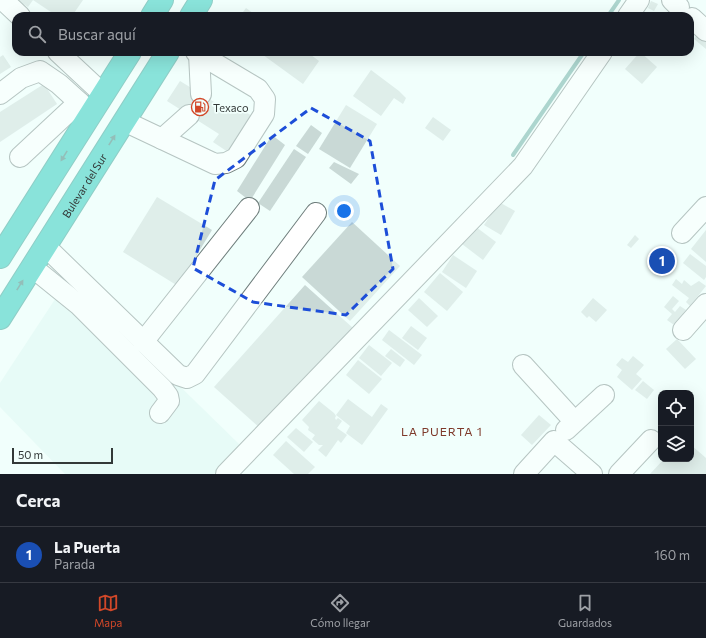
<!DOCTYPE html>
<html lang="es">
<head>
<meta charset="utf-8">
<style>
	:root { --surface:#171b24; --page:#20242c; --text:#f1f3f6; --muted:#9ea1a6; --line:#363941; --accent:#d24829 }
	body { margin:0; font-family:Commissioner,sans-serif; background:var(--page); color:var(--text) }
	.controls { position:absolute; right:12px; bottom:12px; display:grid; overflow:hidden; border-radius:8px; box-shadow:0 4px 16px #0002 }
	.controls button { width:36px; height:36px; display:grid; place-items:center; padding:0; border:0; border-bottom:1px solid var(--line); background:var(--surface); color:var(--text); font:20px sans-serif }
	.scale { position:absolute; left:12px; bottom:10px; width:101px; box-sizing:border-box; padding-left:4px; border:2px solid #333938; border-top:0; font-size:11px; line-height:14px; white-space:nowrap; color:#333938; -webkit-text-stroke:3px #f1fffc; paint-order:stroke }
	.you { position:absolute; left:344px; top:211px; width:14px; height:14px; margin:-10px; border:3px solid #fff; border-radius:50%; background:#1a73e8; box-shadow:0 0 0 6px #1a73e833 }
	.badge { display:grid; place-items:center; width:26px; height:26px; border-radius:50%; background:var(--accent); color:#fff; font-size:13px; font-weight:700 }
	.pin { position:absolute; translate:-50% -50%; border:2px solid #fff; box-shadow:0 1px 4px #0006 }
	.list { margin:0; padding:0; list-style:none }
	h2 { display:flex; justify-content:space-between; align-items:center; height:52px; margin:0; padding:0 16px; font-size:17px }
	h2 small { font-size:13px; font-weight:400; color:var(--muted) }
	.list li { display:grid; grid-template-columns:26px 1fr auto; gap:12px; align-items:center; box-sizing:border-box; height:56px; padding:0 16px; border-top:1px solid var(--line) }
	.list b { display:block; font-size:15px; white-space:nowrap }
	.list p { margin:0; font-size:13px; white-space:nowrap; color:var(--muted) }
	.list em { font-size:13px; font-style:normal; color:var(--muted) }
	.icon { flex:none; width:22px; height:22px; fill:none; stroke:currentColor; stroke-width:2; stroke-linecap:round; stroke-linejoin:round }
	.map { position:relative; flex:none; width:706px; height:474px; overflow:hidden }
	.search { position:absolute; background:var(--surface); box-shadow:0 4px 16px #0002; left:12px; right:12px; top:12px; height:44px; display:flex; align-items:center; gap:10px; box-sizing:border-box; padding:0 14px; border-radius:12px; color:var(--muted); font-size:15px }
	.sheet { height:108px; background:var(--surface) }
	nav { display:flex; justify-content:space-around; align-items:center; box-sizing:border-box; height:56px; border-top:1px solid var(--line); background:var(--surface); font-size:11px; color:var(--muted) }
	nav a { display:grid; justify-items:center; gap:2px }
	nav .on { color:var(--accent) }
	.map>svg:first-child { display:block }
</style>
</head>
<body>
<div class="map">
<svg width="706" height="474" viewBox="0 0 706 474">
	<rect width="100%" height="100%" fill="#f1fffc"/>
	<path fill="#dbf6f1" d="M69 278 241 446 214 474H65L0 407V383Z"/>
	<g fill="none" stroke-linecap="round" stroke-linejoin="round">
		<g stroke="#59a298" stroke-width="4">
			<path d="M608 16 619 0"/>
			<path d="M513 155 584 52"/>
		</g>
	</g>
	<g fill="#c9d9d6">
		<path d="M17 0H33L28 7Z"/>
		<path d="M33 0H83L72 16H57Z"/>
		<path d="M651 1 658 4 654 11 648 8Z"/>
		<path d="M246 8 257 16H240Z"/>
		<path d="M698 33 706 40V49L694 39Z"/>
		<path d="M259 52H307L319 61 303 84Z"/>
		<path d="M640 52 657 67 642 84 625 69Z"/>
		<path d="M3 55 11 67 0 74V57Z"/>
		<path d="M371 70 399 91 406 98 403 104 394 98 381 116 353 96Z"/>
		<path d="M180 81 232 113 236 106 252 116 228 152 213 142 219 134 167 101Z"/>
		<path d="M44 84 57 104 0 142V112Z"/>
		<path d="M346 105 377 124 350 168 319 149Z"/>
		<path d="M433 117 451 130 443 141 425 128Z"/>
		<path d="M311 125 322 133 308 154 296 146Z"/>
		<path d="M272 135 285 145 250 201 237 191Z"/>
		<path d="M294 149 306 157 270 211 258 203Z"/>
		<path d="M334 162 359 174 351 184 329 168Z"/>
		<path d="M157 197 212 230 178 286 123 252Z"/>
		<path d="M499 202 515 211 501 235 484 225Z"/>
		<path d="M352 222 400 266 350 321 302 277Z"/>
		<path d="M476 227 496 242 483 260 462 244Z"/>
		<path d="M706 230V262L691 249Z"/>
		<path d="M635 235 639 239 631 248 627 245Z"/>
		<path d="M690 254 706 266V277L704 280 683 263Z"/>
		<path d="M453 255 477 271 466 288 442 272Z"/>
		<path d="M440 273 463 292 447 311 424 292Z"/>
		<path d="M676 279 682 284 684 280 691 286 699 281 706 286 690 306 686 302 689 298 672 285Z"/>
		<path d="M305 285 353 328 260 428 214 387Z"/>
		<path d="M673 296 679 301 672 309 675 312 680 306 686 310 674 325 667 320 672 314 664 307Z"/>
		<path d="M419 298 438 316 427 327 408 310Z"/>
		<path d="M593 298 607 310 596 322 589 316 587 318 581 312Z"/>
		<path d="M411 326 427 338 418 350 402 338Z"/>
		<path d="M389 330 422 355 414 365 382 340Z"/>
		<path d="M677 339 696 359 685 369 666 349Z"/>
		<path d="M369 345 392 363 381 376 359 358Z"/>
		<path d="M391 349 405 360 400 367 385 356Z"/>
		<path d="M633 356 644 365 636 374 642 379 632 390 617 377 622 370 616 365 622 358 628 362Z"/>
		<path d="M358 360 382 379 369 394 346 375Z"/>
		<path d="M643 381 654 390 647 399 635 390Z"/>
		<path d="M348 399 372 417 381 404 388 409 362 445 346 433 350 426 336 415Z"/>
		<path d="M319 401 334 413 336 416 335 418 336 420 338 418 342 421 337 428 347 435 341 443 338 440 326 457 318 450 323 445H319L312 439 315 435 308 430 309 427 302 420Z"/>
		<path d="M539 415 551 425 532 445 521 435Z"/>
		<path d="M296 428 313 442 304 452 287 437Z"/>
		<path d="M286 441 315 467 308 474H294L273 455Z"/>
		<path d="M691 445 706 458V474H650L664 459H691Z"/>
	</g>
	<g fill="none" stroke-linecap="round" stroke-linejoin="round">
		<g stroke="#6f7e7c" stroke-width="22">
			<g id="minor">
				<path d="M3 0 20 16"/>
				<path d="M672 0 679 7"/>
				<path d="M628 16 639 0"/>
				<path d="M692 18 706 31"/>
				<path d="M58 52 103 94"/>
				<path d="M199 54 201 94"/>
				<path d="M0 94 21 78 40 71 59 84 91 113"/>
				<path d="M124 121 215 164 226 163 236 158 264 114 265 99 258 89 196 52"/>
				<path d="M162 139 189 115"/>
				<path d="M20 157 79 102"/>
				<path d="M682 233 706 207"/>
				<path d="M45 246 178 375 187 378 195 374 316 213"/>
				<path d="M32 267 79 305 162 388 168 396 169 401 160 413"/>
				<path d="M683 330 706 304"/>
				<path d="M143 342 249 208"/>
				<path d="M523 365 574 421"/>
				<path d="M566 430 604 395"/>
				<path d="M226 474 523 166 602 52"/>
				<path d="M524 474 554 441 592 474"/>
				<path d="M619 474 651 440"/>
			</g>
		</g>
		<g stroke="#1a9287" stroke-width="24">
			<g id="highway">
				<path d="M152 16 162 0"/>
				<path d="M191 16 201 0"/>
				<path d="M0 257 130 52"/>
				<path id="s1" d="M0 318 168 52"/>
			</g>
		</g>
		<use href="#minor" stroke="#fff" stroke-width="20"/>
		<use href="#highway" stroke="#0cc2b1" stroke-width="22"/>
	</g>
	<defs><path id="oneway-solid" d="M-6-.8H1V-3.2L6.5 0L1 3.2V.8H-6Z"/></defs>
	<g fill="#237068">
		<use href="#oneway-solid" transform="translate(112 140) rotate(-58)"/>
		<use href="#oneway-solid" transform="translate(64 156) rotate(122)"/>
		<use href="#oneway-solid" transform="translate(20 285) rotate(-58)"/>
	</g>
	<path d="M0 0H706V474H0ZM311 108 370 141 393 269 346 315 253 302 193 268 215 180Z" fill="#f1fffc" fill-opacity=".55" fill-rule="evenodd"/>
	<path fill="none" stroke="#1d4ed8" stroke-width="3" stroke-dasharray="8 5" stroke-linejoin="round" d="M311 108 370 141 393 269 346 315 253 302 193 268 215 180Z"/>
	<defs>
		<g id="fuel-ring" transform="scale(0.9)"><circle r="9.5" fill="#f1fffc" stroke="#d24829" stroke-width="1.5"/><path d="M-5.5-6h7V0h2V4h1.3V-2.5L3-4.5l.8-.8L6-3V5H2.5V1h-1V6h-7ZM-4.2-4.7v3.2H.2V-4.7Z" fill="#d24829"/></g>
	</defs>
	<g fill-rule="evenodd">
		<use href="#fuel-ring" x="200" y="107"/>
	</g>
	<g text-anchor="middle" dominant-baseline="central" stroke-width="3.5" stroke-linejoin="round" paint-order="stroke">
		<g font-size="11" fill="#333938" stroke="#f1fffc" text-anchor="start">
			<text x="213" y="107">Texaco</text>
		</g>
		<g font-size="11" fill="#333938" stroke="#f1fffc">
			<text stroke="none"><textPath href="#s1" startOffset="157">Bulevar del Sur</textPath></text>
		</g>
		<g font-size="12" letter-spacing="1" fill="#7e392a" stroke="#f1fffc">
			<text x="442" y="431">LA PUERTA 1</text>
		</g>
	</g>
</svg>
<div class="controls">
<button><svg class="icon" aria-label="locate" viewBox="0 0 24 24"><circle cx="12" cy="12" r="6"/><path d="M12 2v4M12 18v4M2 12h4M18 12h4"/></svg></button>
<button><svg class="icon" aria-label="layers" viewBox="0 0 24 24"><path d="M12 4l9 5-9 5-9-5zM3 14l9 5 9-5"/></svg></button>
</div>
<div class="scale">50 m</div>
<div class="you"></div>
<div class="pin badge" style="left:662px;top:261px;background:#1a4fb4">1</div>
<div class="search"><svg class="icon" aria-label="search" viewBox="0 0 24 24"><circle cx="10" cy="10" r="6"/><path d="M15 15l6 6"/></svg>Buscar aquí</div>
</div>
<section class="sheet">
<h2>Cerca<small></small></h2>
<ul class="list">
<li><span class="badge" style="background:#1a4fb4">1</span><div><b>La Puerta</b><p>Parada</p></div><em>160 m</em></li>
</ul>
</section>
<nav>
<a class="on"><svg class="icon" aria-label="map" viewBox="0 0 24 24"><path d="M3 6l6-2 6 2 6-2v14l-6 2-6-2-6 2zM9 4v14M15 6v14"/></svg>Mapa</a>
<a><svg class="icon" aria-label="directions" viewBox="0 0 24 24"><path d="M12 3l9 9-9 9-9-9zM9 14v-3h6M13 9l2 2-2 2"/></svg>Cómo llegar</a>
<a><svg class="icon" aria-label="saved" viewBox="0 0 24 24"><path d="M7 4h10v16l-5-4-5 4z"/></svg>Guardados</a>
</nav>
</body>
</html>
